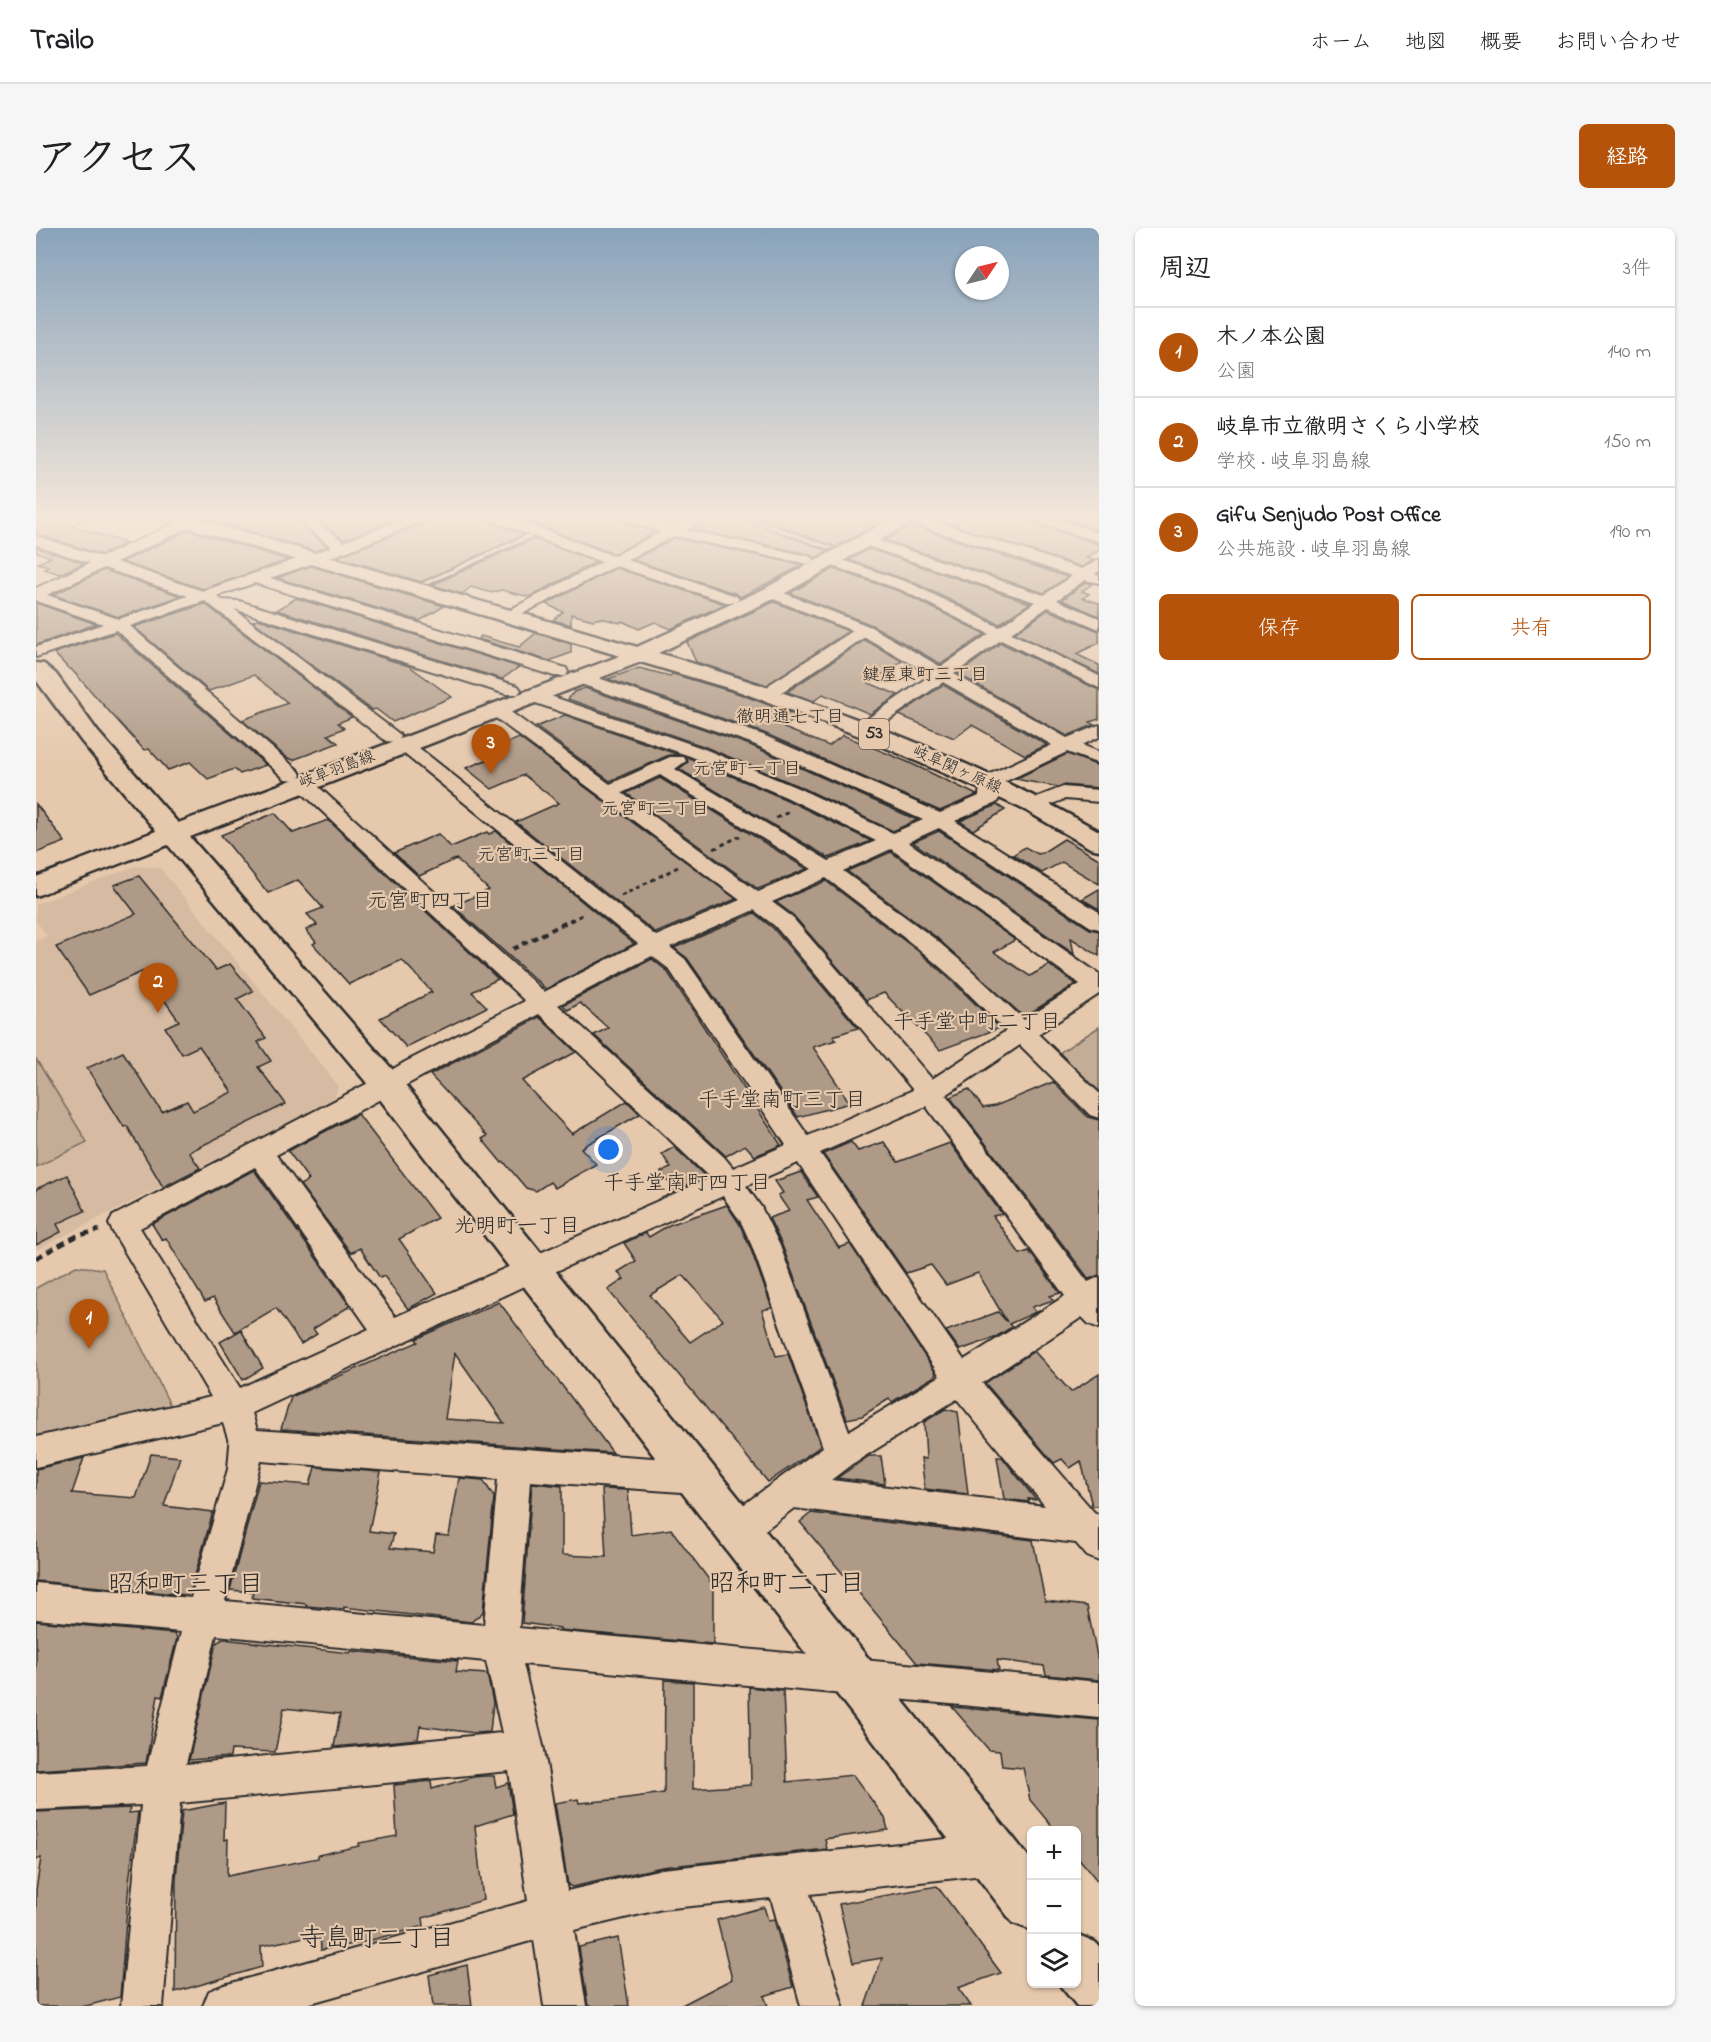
<!DOCTYPE html>
<html lang="ja">
<head>
<meta charset="utf-8">
<style>
	:root { --surface:#fff; --page:#f6f6f6; --text:#202124; --muted:#757577; --line:#e0e0e0; --accent:#b45309 }
	body { margin:0; font-family:"Indie Flower","Klee One",sans-serif; background:var(--page); color:var(--text) }
	.controls { position:absolute; right:18px; bottom:18px; display:grid; overflow:hidden; border-radius:9px; box-shadow:0 2px 4px #0004 }
	.controls button { width:54px; height:54px; display:grid; place-items:center; padding:0; border:0; border-bottom:2px solid var(--line); background:var(--surface); color:var(--text); font:30px sans-serif }
	.compass { position:absolute; left:919px; top:18px; width:54px; height:54px; border-radius:50%; background:var(--surface); box-shadow:0 2px 4px #0004; rotate:55deg }
	.you { position:absolute; left:573px; top:922px; width:21px; height:21px; margin:-15px; border:4px solid #fff; border-radius:50%; background:#1a73e8; box-shadow:0 0 0 9px #1a73e833 }
	.badge { display:grid; place-items:center; width:39px; height:39px; border-radius:50%; background:var(--accent); color:#fff; font-size:20px; font-weight:700 }
	.pin { position:absolute; translate:-50% -50px; filter:drop-shadow(0 2px 3px #0008) }
	.pin::after { content:''; position:absolute; top:32px; width:21px; height:18px; background:inherit; clip-path:polygon(0 0,100% 0,50% 100%) }
	.list { margin:0; padding:0; list-style:none }
	h2 { display:flex; justify-content:space-between; align-items:center; height:78px; margin:0; padding:0 24px; font-size:26px }
	h2 small { font-size:20px; font-weight:400; color:var(--muted) }
	.list li { display:grid; grid-template-columns:39px 1fr auto; gap:18px; align-items:center; box-sizing:border-box; height:90px; padding:0 24px; border-top:2px solid var(--line) }
	.list b { display:block; font-size:22px; white-space:nowrap }
	.list p { margin:0; font-size:20px; white-space:nowrap; color:var(--muted) }
	.list em { font-size:20px; font-style:normal; color:var(--muted) }
	.actions { display:flex; gap:12px; padding:18px 24px }
	.actions a { flex:1; padding:14px 0; border:2px solid var(--accent); border-radius:9px; text-align:center; font-size:21px; color:var(--accent) }
	.actions .main { background:var(--accent); color:#fff }
	.icon { flex:none; width:33px; height:33px; fill:none; stroke:currentColor; stroke-width:2; stroke-linecap:round; stroke-linejoin:round }
	.map { position:relative; flex:none; width:1063px; height:1778px; overflow:hidden; border-radius:9px }
	header { display:flex; align-items:center; gap:36px; box-sizing:border-box; height:84px; padding:0 30px; background:var(--surface); border-bottom:2px solid var(--line) }
	header strong { font-size:28px }
	nav { display:flex; gap:33px; margin-inline-start:auto; font-size:21px }
	.intro { display:flex; align-items:center; justify-content:space-between; box-sizing:border-box; height:144px; padding:0 36px }
	h1 { margin:0; font-size:42px }
	.button { padding:15px 27px; border-radius:9px; background:var(--accent); color:#fff; font-size:21px; font-weight:700 }
	main { display:flex; gap:36px; padding:0 36px }
	aside { flex:1; background:var(--surface); border-radius:9px; box-shadow:0 2px 4px #0004 }
	.map>svg:first-child { display:block }
</style>
</head>
<body>
<header>
<strong>Trailo</strong>
<nav><a>ホーム</a><a>地図</a><a>概要</a><a>お問い合わせ</a></nav>
</header>
<div class="intro"><h1>アクセス</h1><a class="button">経路</a></div>
<main>
<div class="map">
<svg width="1063" height="1778" viewBox="0 0 1063 1778">
	<rect width="100%" height="100%" fill="#e6c9ad"/>
	<filter id="ink" filterUnits="userSpaceOnUse"><feTurbulence type="fractalNoise" baseFrequency=".0167" numOctaves="2"/><feDisplacementMap in="SourceGraphic" scale="12" xChannelSelector="R" yChannelSelector="G"/><feConvolveMatrix kernelMatrix="1 2 1 2 8 2 1 2 1" color-interpolation-filters="sRGB"/></filter>
	<g filter="url(#ink)">
		<path fill="#d6bba2" d="M99 638 124 640 302 857 298 872 0 1022V713L11 708 0 693V676Z"/>
		<g fill="#c4ad96" stroke="#786c60" stroke-width="1.5">
			<path d="M1063 799V863L1023 825Z"/>
			<path d="M0 831 51 914 0 939Z"/>
			<path d="M40 1038 67 1041 136 1181 0 1208V1060Z"/>
		</g>
		<g fill="#af9a87" stroke="#2b2b2b" stroke-width="1.5" fill-rule="evenodd">
			<path d="M0 288H56L35 298 90 315 66 327 0 306Z"/>
			<path d="M168 288H254L291 318 279 323 165 289Z"/>
			<path d="M276 288H369L308 311Z"/>
			<path d="M396 288H448L451 293 487 307 385 354 301 329 393 293Z"/>
			<path d="M477 288H582L585 293 619 304 578 326Z"/>
			<path d="M675 288H700L792 323 780 330 772 326 656 301Z"/>
			<path d="M718 288H806L813 290 818 288 841 296 800 319Z"/>
			<path d="M934 288H988L991 293 1063 316V322L1050 330 1058 332 1046 339 916 297Z"/>
			<path d="M1018 288H1053L1063 291V303Z"/>
			<path d="M875 297 883 300 1031 349 1008 365 849 312Z"/>
			<path d="M153 302 252 332 167 361 86 334Z"/>
			<path d="M638 310 767 337 704 369 701 366 597 332Z"/>
			<path d="M497 311 560 334 493 369 465 362 456 365 435 359 426 366 396 357Z"/>
			<path d="M0 319 48 335 24 346 8 341 12 338 2 335 15 329 0 324Z"/>
			<path d="M833 321 994 375 963 396 877 354 813 332Z"/>
			<path d="M275 338 408 378 384 393 241 350Z"/>
			<path d="M580 340 689 376 635 401 619 394 603 401 586 393 584 395 565 390 557 392 535 386V397L517 392 527 384 510 376Z"/>
			<path d="M797 341 865 364 949 406 905 436 836 397 754 365Z"/>
			<path d="M68 342 145 368 83 389 17 367Z"/>
			<path d="M1050 354 1056 356 1046 363 1053 366 1047 370 1063 375V388L1026 372Z"/>
			<path d="M260 370 483 439 466 451 241 382Z"/>
			<path d="M738 374 812 403 731 457 660 434 651 414Z"/>
			<path d="M0 375 60 396 0 417Z"/>
			<path d="M169 376 316 489 302 495 308 500 292 507 302 515 257 532 250 529 206 492 252 475 218 447 173 463 98 399Z"/>
			<path d="M1012 382 1063 403V415L1040 426 1063 437V446L979 405Z"/>
			<path d="M222 391 373 438 416 469 357 494 340 481 336 482 217 393Z"/>
			<path d="M79 405 230 537 204 546 198 541 172 551 154 534 132 542 113 521 108 522 35 441H33L18 425Z"/>
			<path d="M500 405 535 416V425L513 433 442 411 445 408 483 419Z"/>
			<path d="M829 412 866 433 833 455 862 467 834 486 787 466 778 473 751 464Z"/>
			<path d="M965 415 1063 462V491L1054 494 1058 497 1031 508 922 446Z"/>
			<path d="M603 440 634 448 637 446 701 465 762 488 748 500 793 518 807 507 874 535 941 567 904 583 728 505 572 451Z"/>
			<path d="M907 457 1011 517 989 527 936 497 918 510 863 487Z"/>
			<path d="M549 460 714 517 881 592 857 603 765 559 667 518 532 471 538 464Z"/>
			<path d="M529 487 643 527H633L574 553 500 499Z"/>
			<path d="M483 510 700 671 620 705 480 594 523 575 488 547 456 561 430 540 460 528 453 523Z"/>
			<path d="M1031 526 1063 538V560L1027 557 1022 559 979 551Z"/>
			<path d="M651 529 749 571 835 613 793 630 643 541 652 534Z"/>
			<path d="M624 550 771 641 722 661 590 565Z"/>
			<path d="M0 576 29 614 0 625Z"/>
			<path d="M961 577 969 582 937 602 924 593Z"/>
			<path d="M239 585 257 605 292 592 462 751 436 764 451 779 370 819 344 790 396 764 366 732 313 756 277 716 280 714 270 702 281 697 271 686 287 680 262 652 232 665 185 607Z"/>
			<path d="M460 603 598 716 510 761 417 678 453 662 420 631 383 648 358 625 402 606 415 619 451 604 453 606Z"/>
			<path d="M903 603 1054 701 1063 703V728L1035 710 1038 726 877 614Z"/>
			<path d="M1028 611 1063 631V656L1026 634 1006 645 977 627 989 619 1002 626 1006 625Z"/>
			<path d="M855 624 979 712 958 724 994 748 1013 737 1040 756 988 789 900 709 811 643Z"/>
			<path d="M103 648 180 742 194 736 217 763 201 771 230 810 222 814 235 833 222 839 250 876 153 924 164 940 127 959 91 898 88 899 51 840 87 824 126 884 151 873 157 883 196 864 163 818 146 826 129 799 143 793 108 743 53 767 20 719 100 686 78 657Z"/>
			<path d="M790 653 882 723 916 753 964 800 904 822 848 765 830 772 757 687 740 674Z"/>
			<path d="M1063 661V681L1046 671Z"/>
			<path d="M718 685 737 700 822 800 797 808 800 812 777 819 814 875 762 889 651 730 638 720Z"/>
			<path d="M616 731 631 743 745 917 719 928 709 917 690 928 558 807 572 800 544 775 532 782 527 777Z"/>
			<path d="M503 789 540 824 486 853 536 906 591 873 604 886 545 920 560 936 519 960 514 954 500 963 490 960 468 934 466 935 446 911 451 908 394 847Z"/>
			<path d="M1017 854 1052 889 1063 892V1047L1053 1051 914 869 933 861 947 880 959 878Z"/>
			<path d="M322 886 401 990 363 1011 401 1065 372 1081 348 1048 344 1050 324 1020 315 1025 264 957 273 952 252 923Z"/>
			<path d="M815 914 822 923 848 914 862 934 914 915 966 986 957 988 984 1026 993 1023 1024 1065 1014 1068 1017 1072 996 1079 1000 1084 973 1096 976 1099 958 1110 924 1122 910 1103 962 1084 971 1094 942 1045 910 1057 895 1037 870 1045 787 926Z"/>
			<path d="M638 919 669 948 640 963 625 944 635 940 626 926Z"/>
			<path d="M218 942 314 1078 277 1101 281 1106 265 1116 240 1080 199 1104 177 1070 169 1074 130 1010 126 1012 116 996Z"/>
			<path d="M765 944 782 969 771 972 803 1020 814 1016 900 1145 899 1148 856 1174 853 1171 826 1188 811 1191 746 1017 733 990 753 983 742 967 747 965 739 953Z"/>
			<path d="M31 947 49 983 21 996 25 1004 0 1017V961Z"/>
			<path d="M691 977 703 995 714 1019 736 1080 726 1082 740 1128 752 1126 784 1216 782 1220 732 1254 572 1062 588 1051 582 1044 600 1033 588 1015 610 1005 613 1009 633 997ZM647 1047 687 1092 654 1114 614 1067Z"/>
			<path d="M463 1074 577 1225 245 1201 255 1169 382 1114 380 1111ZM419 1125 468 1195 409 1191Z"/>
			<path d="M205 1102 227 1140 207 1152 184 1114Z"/>
			<path d="M998 1123 1035 1164 1063 1146V1278H1056L1045 1233 1034 1240 1026 1231 1018 1235 949 1155Z"/>
			<path d="M909 1181 922 1184 932 1266 889 1261 885 1230 890 1231 888 1194Z"/>
			<path d="M115 1226 144 1229 128 1278 177 1284 154 1365 151 1367 0 1353V1241L48 1230 36 1265 100 1270Z"/>
			<path d="M833 1228H845L849 1256 801 1250Z"/>
			<path d="M961 1229H966L1000 1272 992 1271 993 1274 968 1271Z"/>
			<path d="M279 1239 345 1244 333 1303 358 1306 354 1320 397 1324 400 1307 413 1308 423 1250 447 1252 458 1269 447 1384 435 1394 308 1379V1381L270 1378V1376L216 1370 217 1364 194 1362 223 1253 274 1257Z"/>
			<path d="M496 1255 526 1258V1327L570 1329 566 1261 592 1262 595 1307 635 1301 677 1357V1416L524 1402V1400L486 1395Z"/>
			<path d="M775 1285 997 1312 1009 1373 1051 1378 1063 1438V1452L1010 1447 1008 1438 961 1432 963 1442 881 1435 764 1294Z"/>
			<path d="M0 1393 139 1406 141 1410 126 1469 122 1468 110 1535 0 1542Z"/>
			<path d="M187 1411 314 1425 315 1423 422 1433 420 1444 451 1446 457 1474 454 1504 439 1505 384 1498 382 1511 298 1519 304 1486 248 1480 239 1524 195 1522 194 1529 153 1532 180 1415Z"/>
			<path d="M629 1452 657 1454V1561L715 1557 713 1459 747 1463 751 1554 817 1547 849 1590 852 1602 789 1611 791 1621 626 1639 536 1659 532 1657 519 1575 542 1571 543 1575 576 1572 628 1565Z"/>
			<path d="M916 1479 1063 1492V1655L1041 1628V1602H1019L994 1572 987 1540 966 1538 964 1523 953 1522Z"/>
			<path d="M448 1548H458L460 1559 472 1555 477 1586 439 1598 447 1672 387 1690 388 1698 328 1714 285 1722 284 1706 225 1718 226 1739 139 1764 140 1651 146 1583 189 1575 188 1612 192 1611 191 1648 282 1630V1627L323 1618V1615L361 1608 358 1557 395 1553 396 1561 437 1549Z"/>
			<path d="M94 1580 93 1585 102 1584 93 1654 84 1769 50 1778H0V1662L5 1630 0 1631V1584Z"/>
			<path d="M901 1658 965 1745 922 1760 935 1778H829L846 1730 817 1735 803 1676Z"/>
			<path d="M728 1679 732 1692 738 1691 757 1759 728 1768 732 1778H644L696 1751 681 1692Z"/>
			<path d="M582 1710 593 1778H552L543 1719Z"/>
			<path d="M431 1737 436 1778H397L393 1747Z"/>
		</g>
		<g fill="none" stroke-linecap="round" stroke-linejoin="round">
			<g stroke="#2b2b2b" stroke-width="4">
				<g id="lane">
					<path d="M702 288H711L798 320 793 321Z"/>
					<path d="M500 303 503 305 502 306 392 356 386 355Z"/>
				</g>
			</g>
			<g stroke="#2b2b2b" stroke-width="4">
				<g id="street">
					<path d="M256 288H272L308 314 375 288H394L392 291 296 329 234 350 530 440 532 444 530 448H518L219 355 181 368 186 372 203 373 482 458 485 462 482 466H470L198 381 362 505 365 509 363 511 373 512 620 708 704 672 453 485 450 481 453 477H465L574 556 634 529H648L650 533 639 541 793 633 840 613 750 569 654 528 488 471 485 467 488 463H500L666 520 764 561 857 605 887 592 715 515 536 453 534 449 536 445H548L727 507 904 585 943 568 944 556 952 547 1016 517 907 454 840 501H828L825 497 828 493 895 447 829 409 746 464H734L731 460 734 456 817 403 730 368 727 365 730 362H740L835 399 905 439 953 406 866 362 788 335 786 332 788 329H798L876 356 963 399 999 374 825 316 823 313 825 310H835L1008 367 1036 348 864 291 862 288H883L1046 341 1063 332V343L1059 346 1063 347V355L1049 352 1021 372 1063 390V401L1012 379 975 405 1063 448V460L965 412 918 446 1031 510 1063 497V509L1046 517 1063 524V536L1031 524 966 555 962 558 963 571 960 575 919 593 1063 684V701L1055 699 903 600 872 614 1063 746V766L1002 806 1063 865V890L1054 887 984 817 910 867 1052 1054 1063 1049V1100L1053 1096 1046 1089 946 1155 1058 1284 1063 1287V1333L1051 1328 1040 1315 758 1280 713 1314 701 1319 689 1314 684 1302 689 1290 787 1219 716 1018 705 994 687 968 505 1050 216 1185 221 1202 659 1233 671 1238 675 1249 671 1260 659 1265 494 1253 483 1400 1063 1454V1490L487 1436 508 1522 531 1663 626 1641 957 1606 971 1612 977 1626 971 1640 957 1646 774 1666 807 1778H765L735 1670 626 1681 538 1702 550 1778H508L498 1712 264 1778H167L173 1763 188 1757 492 1673 473 1543 144 1575 127 1778H85L105 1577 0 1582V1544L111 1538 145 1404 0 1391V1355L155 1370 192 1241 194 1217 187 1195 0 1239V1209L175 1169 77 1004 73 996 77 988 342 850 369 834 489 773 260 559 258 555 260 552 249 551 80 402 0 429V419L67 396 0 373V360L54 335 0 317V308L66 329 148 291H158L160 294 158 297 80 334 167 363 296 319ZM68 340 152 368 83 391 11 367ZM169 373 350 513 360 514 358 516 361 520 602 716 508 764 274 551 263 550 265 547 263 543 94 398ZM624 547 776 641 722 664 586 565ZM855 621 1044 756 988 792 934 741 899 711 807 643ZM790 650 883 721 918 751 970 803 896 851 755 688 736 674ZM718 682 739 698 877 862 772 908 649 731 634 719ZM616 728 633 741 750 917 697 940 688 929 522 777ZM503 786 674 950 359 1089 240 927C328 881 414 832 503 786ZM890 878 1029 1068 928 1132 784 925ZM762 935 904 1148 813 1203 744 1018 725 979 710 958ZM219 939 333 1101 204 1160 104 1000ZM921 1171 1009 1278 795 1252 816 1236ZM225 1233 462 1251 448 1397 189 1373ZM180 1407 450 1433 466 1505 150 1536Z"/>
					<path d="M450 288H470L578 328 625 304 586 291 584 288H605L636 298 655 288H673L650 302 772 328 779 332 772 336 638 308 591 332 700 368 703 371 700 374H690L580 338 482 388 474 383 477 380 566 334 452 291Z"/>
					<path d="M990 288H1011L1063 305V314L992 291Z"/>
					<path d="M1027 559 1063 562V574L1029 571 1008 579 1001 577 998 573 1001 569Z"/>
				</g>
			</g>
			<g stroke="#2b2b2b" stroke-width="5">
				<g id="secondary">
					<path d="M602 421 610 422 613 427 610 432 154 609 362 848 996 1633V1702L977 1695 340 866 132 617 0 668V649L120 603 46 514 0 452V435L8 436 20 446 62 504 142 595Z"/>
					<path d="M1040 1706 1059 1714 1063 1718V1778H1041L1023 1756H1040Z"/>
				</g>
			</g>
			<g stroke="#2b2b2b" stroke-width="5">
				<path id="primary" d="M124 288H152L601 419 728 361 861 288H883L880 292 742 369 622 425C774 470 925 525 1063 603V622L1054 620 991 583 944 561 821 507 702 463 127 292Z"/>
			</g>
			<g stroke="#2b2b2b" stroke-width="3" stroke-dasharray="4.5 4" stroke-linecap="butt">
				<path d="M740 590 755 583"/>
				<path d="M678 621 704 608"/>
				<path d="M585 668 642 639"/>
				<path d="M534 693 548 686"/>
			</g>
			<path stroke="#2b2b2b" stroke-width="4" stroke-dasharray="6 4.5" stroke-linecap="butt" d="M477 721 537 691"/>
			<path stroke="#2b2b2b" stroke-width="4.5" stroke-dasharray="8 5" stroke-linecap="butt" d="M0 1030 41 1008 63 1002"/>
			<use href="#lane" fill="#e6c9ad" fill-rule="evenodd"/>
			<use href="#street" fill="#e6c9ad" fill-rule="evenodd"/>
			<use href="#secondary" fill="#e6c9ad" fill-rule="evenodd"/>
			<use href="#primary" fill="#e6c9ad" fill-rule="evenodd"/>
		</g>
	</g>
	<linearGradient id="sky" x2="0" y2="1"><stop stop-color="#89a3bb"/><stop offset="0.54" stop-color="#f4e7da"/><stop offset="1" stop-color="#f4e7da" stop-opacity="0"/></linearGradient>
	<rect width="1063" height="537" fill="url(#sky)"/>
	<g text-anchor="middle" dominant-baseline="central" stroke-width="4.5" stroke-linejoin="round" paint-order="stroke">
		<g font-size="16" fill="#2b2b2b" stroke="#e6c9ad">
			<text transform="translate(301 542) rotate(-21)">岐阜羽島線</text>
			<text transform="translate(921 542) rotate(24)">岐阜関ヶ原線</text>
		</g>
		<g font-size="18" fill="#2b2b2b" stroke="#e6c9ad">
			<text x="889" y="448">鍵屋東町三丁目</text>
			<text x="754" y="490">徹明通七丁目</text>
			<text x="711" y="542">元宮町一丁目</text>
			<text x="619" y="582">元宮町二丁目</text>
			<text x="495" y="628">元宮町三丁目</text>
		</g>
		<rect fill="#e6c9ad" stroke="#635a52" stroke-width="1.5" x="823" y="491" width="30" height="30" rx="4.5"/>
		<g font-size="18" font-weight="bold" fill="#2b2b2b">
			<text x="838" y="506">53</text>
		</g>
		<g font-size="21" fill="#2b2b2b" stroke="#e6c9ad">
			<text x="394" y="674">元宮町四丁目</text>
			<text x="941" y="795">千手堂中町二丁目</text>
			<text x="746" y="873">千手堂南町三丁目</text>
			<text x="651" y="956">千手堂南町四丁目</text>
			<text x="481" y="999">光明町一丁目</text>
		</g>
		<g font-size="26" fill="#2b2b2b" stroke="#e6c9ad">
			<text x="751" y="1357">昭和町二丁目</text>
			<text x="150" y="1358">昭和町三丁目</text>
			<text x="341" y="1712">寺島町二丁目</text>
		</g>
	</g>
</svg>
<div class="controls">
<button>+</button>
<button>−</button>
<button><svg class="icon" aria-label="layers" viewBox="0 0 24 24"><path d="M12 4l9 5-9 5-9-5zM3 14l9 5 9-5"/></svg></button>
</div>
<svg class="compass" viewBox="-18 -18 36 36"><path d="M0-13l5 13h-10z" fill="#e53935"/><path d="M0 13l5-13h-10z" fill="#757577"/></svg>
<div class="you"></div>
<div class="pin badge" style="left:53px;top:1121px">1</div>
<div class="pin badge" style="left:122px;top:785px">2</div>
<div class="pin badge" style="left:455px;top:546px">3</div>
</div>
<aside>
<h2>周辺<small>3件</small></h2>
<ul class="list">
<li><span class="badge">1</span><div><b>木ノ本公園</b><p>公園</p></div><em>140 m</em></li>
<li><span class="badge">2</span><div><b>岐阜市立徹明さくら小学校</b><p>学校 · 岐阜羽島線</p></div><em>150 m</em></li>
<li><span class="badge">3</span><div><b>Gifu Senjudo Post Office</b><p>公共施設 · 岐阜羽島線</p></div><em>190 m</em></li>
</ul>
<div class="actions"><a class="main">保存</a><a>共有</a></div>
</aside>
</main>
</body>
</html>
